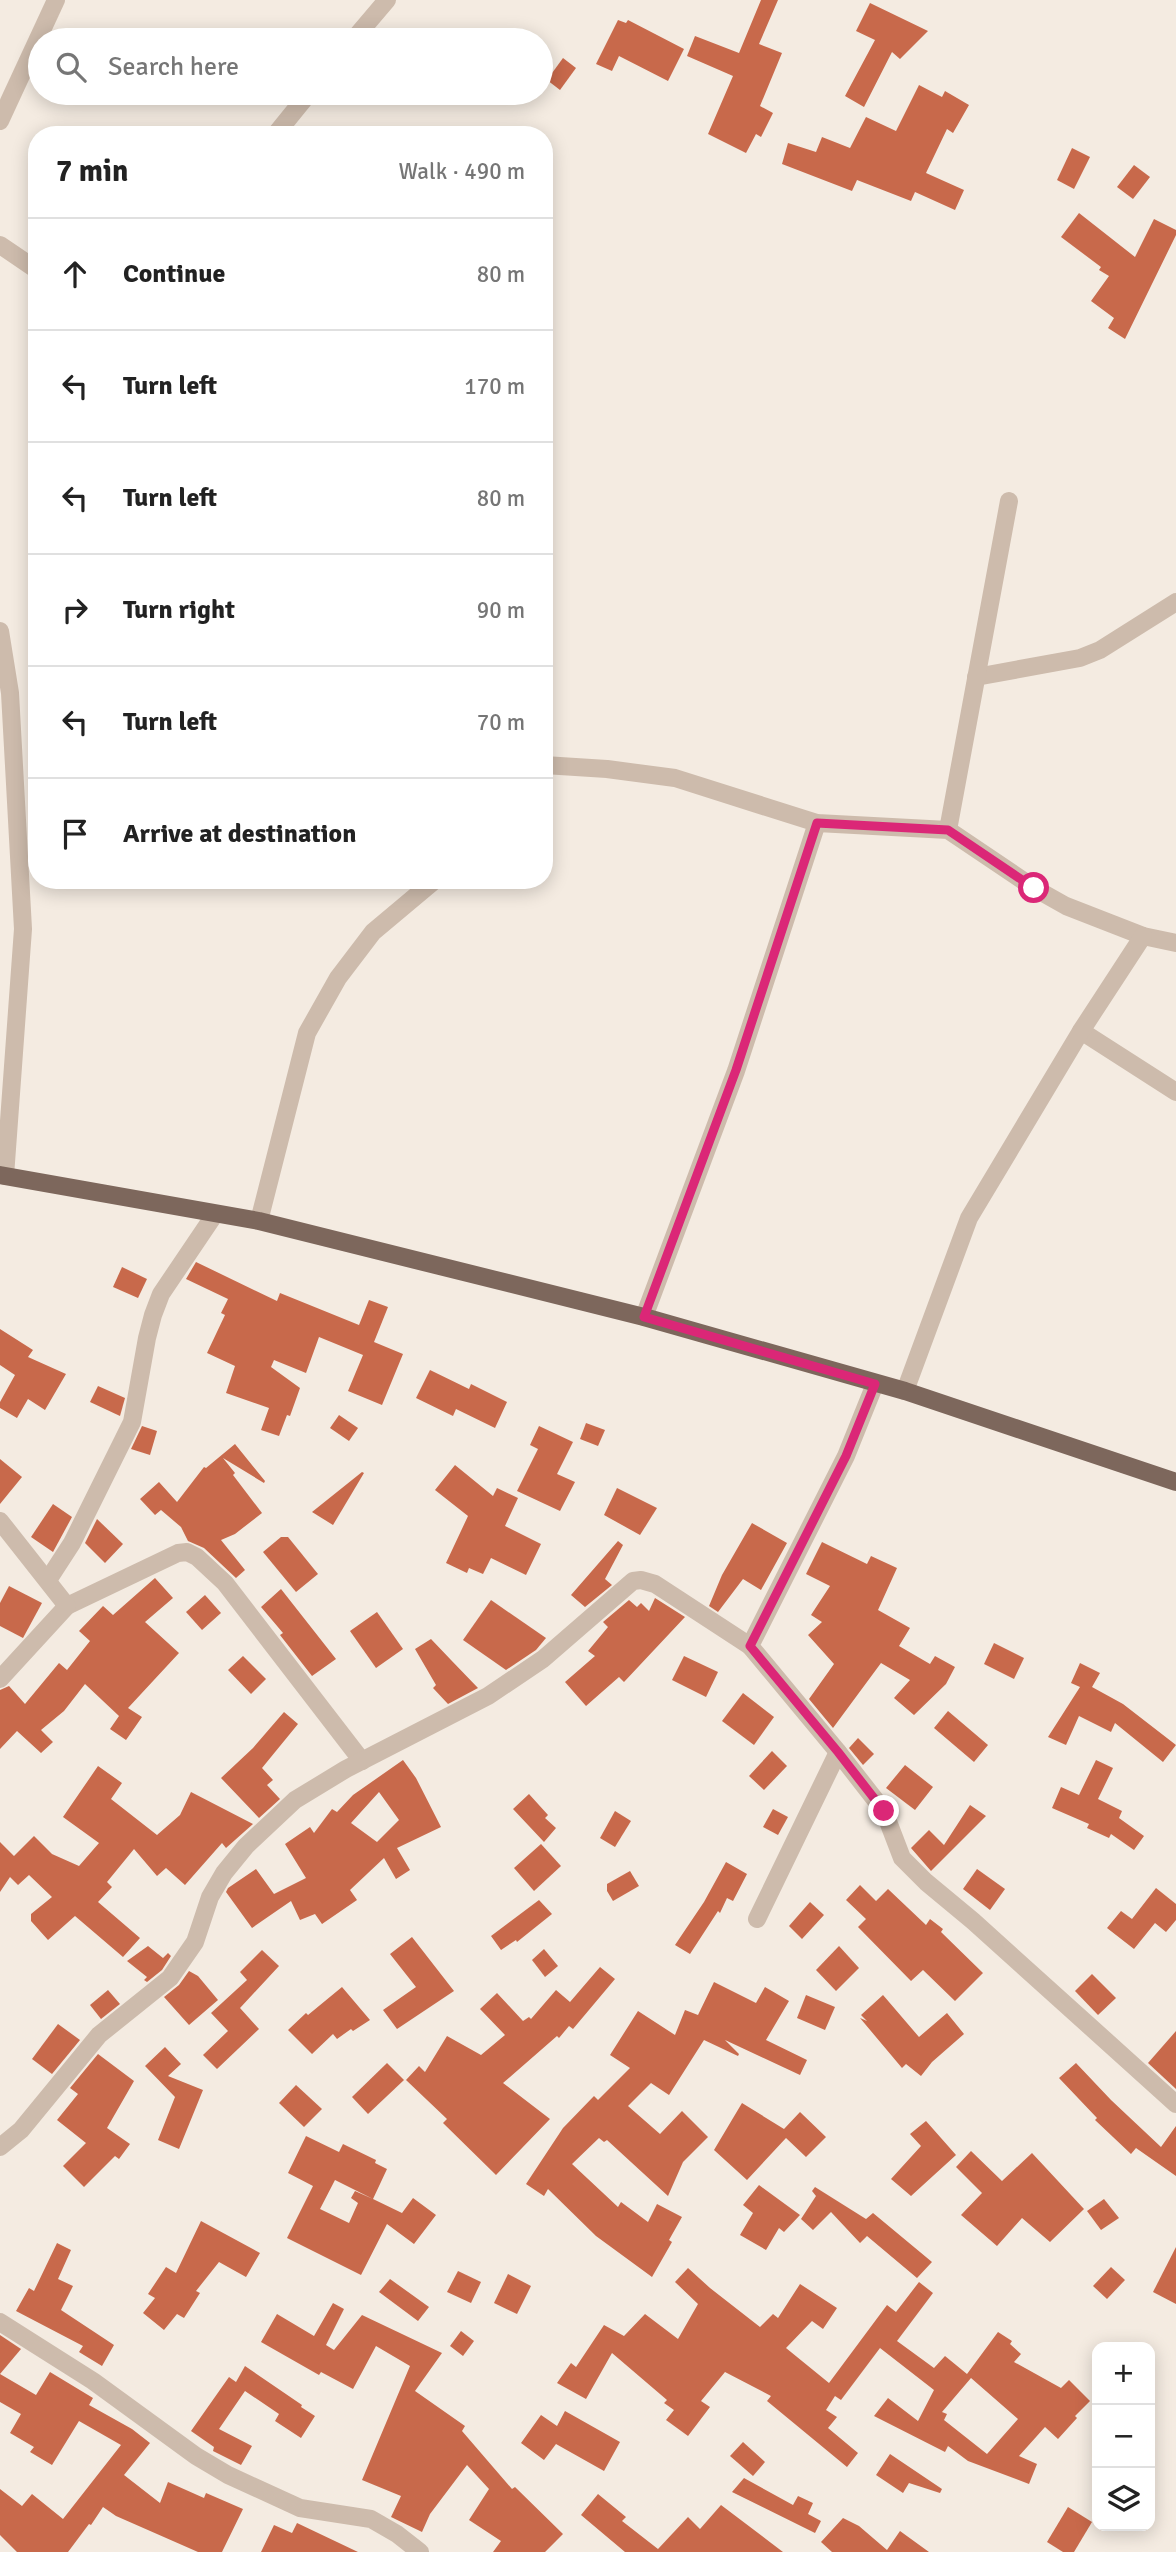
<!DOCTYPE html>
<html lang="en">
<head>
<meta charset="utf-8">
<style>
	:root { --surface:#fff; --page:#f2f2f2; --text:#222; --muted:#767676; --line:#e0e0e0 }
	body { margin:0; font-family:Signika,sans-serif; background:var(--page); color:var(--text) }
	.controls { position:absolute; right:21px; bottom:21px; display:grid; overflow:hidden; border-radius:14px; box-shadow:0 4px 18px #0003 }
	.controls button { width:63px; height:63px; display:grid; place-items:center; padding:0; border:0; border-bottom:2px solid var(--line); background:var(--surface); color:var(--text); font:35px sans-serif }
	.stop { position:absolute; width:21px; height:21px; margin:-16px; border:5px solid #db2777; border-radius:50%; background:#fff }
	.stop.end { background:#db2777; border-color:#fff; box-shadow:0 2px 7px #0008 }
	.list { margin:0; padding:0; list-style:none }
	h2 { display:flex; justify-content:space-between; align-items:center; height:91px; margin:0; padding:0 28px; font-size:30px }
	h2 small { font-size:23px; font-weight:400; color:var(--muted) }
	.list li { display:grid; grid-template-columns:46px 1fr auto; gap:21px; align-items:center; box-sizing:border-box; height:112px; padding:0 28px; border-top:2px solid var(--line) }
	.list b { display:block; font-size:26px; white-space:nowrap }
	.list em { font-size:23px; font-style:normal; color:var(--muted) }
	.icon { flex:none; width:38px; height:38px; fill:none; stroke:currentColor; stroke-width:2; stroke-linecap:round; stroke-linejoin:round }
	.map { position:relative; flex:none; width:1176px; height:2552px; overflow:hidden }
	.search { position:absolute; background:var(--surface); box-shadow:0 4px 18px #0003; left:28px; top:28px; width:525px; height:77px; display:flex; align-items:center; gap:18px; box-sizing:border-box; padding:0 24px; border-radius:38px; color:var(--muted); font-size:26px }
	.panel { position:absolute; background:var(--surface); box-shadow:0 4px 18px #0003; left:28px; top:126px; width:525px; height:763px; border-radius:28px }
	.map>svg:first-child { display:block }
</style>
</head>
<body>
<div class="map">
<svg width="1176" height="2552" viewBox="0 0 1176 2552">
	<rect width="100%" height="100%" fill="#f4ebe1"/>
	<g fill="#c8694b" fill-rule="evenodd">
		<path d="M761 0H778L759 44 782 53 760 106 773 113 761 137 756 134 746 153 708 134 733 76 687 56 695 36 739 53Z"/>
		<path d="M870 3 928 31 900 59 892 52 864 107 845 96 875 40 856 31Z"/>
		<path d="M618 20 626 23 628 20 684 49 668 81 619 56 612 71 596 64Z"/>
		<path d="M563 58 576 68 560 90 547 80Z"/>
		<path d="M919 85 942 97 945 91 969 105 953 133 947 129 926 173 964 190 955 210 915 192 911 201 857 180 852 191 782 164 788 143 816 152 822 137 850 148 866 117 896 131Z"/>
		<path d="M1072 148 1090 157 1074 189 1057 180Z"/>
		<path d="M1134 165 1150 177 1133 199 1117 187Z"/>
		<path d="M1079 213 1135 257 1154 219 1176 230V235L1125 339 1108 328 1114 318 1091 301 1109 276 1099 270 1101 267 1061 237Z"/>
		<path d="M196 1262 277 1301 280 1293 359 1325 369 1300 388 1307 374 1342 403 1354 382 1405 348 1391 363 1355 319 1337 306 1373 274 1360 271 1367 300 1388 290 1416 287 1415 279 1436 261 1430 269 1408 226 1393 235 1366 207 1353 225 1315 221 1313 228 1299 186 1279Z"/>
		<path d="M122 1267 147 1279 138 1298 113 1287Z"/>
		<path d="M0 1329 33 1350 28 1357 66 1374 45 1410 28 1399 17 1418 0 1408V1402L15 1375 0 1365Z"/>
		<path d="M430 1370 469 1389 471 1384 507 1402 495 1428 456 1409 453 1416 416 1398Z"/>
		<path d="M98 1386 125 1398 120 1416 90 1402Z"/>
		<path d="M339 1415 358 1428 349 1441 330 1428Z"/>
		<path d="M586 1423 605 1430 598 1446 580 1439Z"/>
		<path d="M142 1426 157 1431 150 1455 131 1449Z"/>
		<path d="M539 1426 573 1442 557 1474 575 1482 560 1511 517 1491 538 1449 530 1445Z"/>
		<path d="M235 1444 265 1481 264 1483 223 1458 235 1473 233 1475 262 1513 235 1534 221 1540 245 1570 236 1578 204 1548 188 1541 181 1527 161 1510 155 1515 140 1499 159 1482 177 1502 204 1467 206 1468Z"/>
		<path d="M0 1459 22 1477 0 1504Z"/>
		<path d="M455 1465 493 1496 497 1488 518 1498 505 1526 541 1544 526 1575 491 1558 483 1574 469 1568 467 1573 446 1563 468 1516 435 1490Z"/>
		<path d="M362 1472 364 1473 333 1525 312 1512Z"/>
		<path d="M617 1488 657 1508 640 1535 604 1515Z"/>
		<path d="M53 1504 72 1517 53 1552 31 1537Z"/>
		<path d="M97 1519 123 1544 105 1563 85 1543Z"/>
		<path d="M752 1523 787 1543 761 1590 743 1579 718 1612 709 1606 722 1575Z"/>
		<path d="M281 1537H288L318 1574 296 1592 263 1552Z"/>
		<path d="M618 1541 623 1545 605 1579 612 1585 585 1607 571 1595Z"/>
		<path d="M822 1542 867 1564 871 1556 897 1568 878 1610 910 1628 899 1646 930 1664 935 1656 955 1667 946 1684 914 1715 894 1698 910 1680 881 1663 833 1728 809 1699 834 1664 808 1635 822 1622 811 1615 830 1586 806 1574Z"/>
		<path d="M155 1578 173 1598 145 1622 179 1653 128 1708 142 1717 126 1740 110 1729 119 1716 85 1684 64 1711 41 1730 53 1742 41 1753 17 1731 0 1749V1690L9 1686 25 1704 59 1663 67 1670 90 1641 79 1631 103 1606 113 1615Z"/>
		<path d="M9 1586 42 1603 23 1638 0 1626V1603Z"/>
		<path d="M281 1589 336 1659 312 1676 280 1635 283 1633 261 1607Z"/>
		<path d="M205 1595 221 1613 202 1630 186 1612Z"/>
		<path d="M655 1598 685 1617 624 1682 619 1677 586 1706 565 1682 595 1656 588 1651 608 1627 603 1622 629 1600 637 1607 641 1603 649 1611Z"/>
		<path d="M491 1600 546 1638 536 1650 506 1670 463 1640Z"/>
		<path d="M377 1612 403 1649 376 1668 350 1631Z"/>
		<path d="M431 1639 451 1660 478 1688 448 1704 433 1688 436 1685 415 1649Z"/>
		<path d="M994 1643 1024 1658 1014 1679 984 1664Z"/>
		<path d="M243 1656 266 1679 251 1694 228 1670Z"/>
		<path d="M684 1656 718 1672 706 1697 672 1680Z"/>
		<path d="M1080 1663 1100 1673 1092 1687 1123 1704 1176 1745 1163 1762 1115 1723 1111 1732 1079 1716 1066 1745 1048 1737 1080 1687 1071 1683Z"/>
		<path d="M743 1693 774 1717 754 1745 722 1721Z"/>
		<path d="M948 1711 988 1745 974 1762 934 1728Z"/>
		<path d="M284 1712 298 1724 262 1768 273 1780 267 1785 280 1799 259 1818 221 1778 253 1748Z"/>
		<path d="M858 1738 874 1754 863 1765 849 1748Z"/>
		<path d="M772 1751 787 1766 764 1790 749 1776Z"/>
		<path d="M403 1760 416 1778 441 1827 397 1848 410 1870 396 1879 384 1858 350 1890 357 1900 322 1924 315 1914 300 1920 291 1901 252 1928 226 1892 228 1888 256 1869 274 1894 306 1878 285 1844 310 1827 314 1833 332 1809 337 1812 353 1795ZM379 1792 399 1820 377 1842 351 1823Z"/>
		<path d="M1096 1760 1113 1768 1098 1799 1122 1811 1119 1818 1144 1836 1134 1850 1111 1834 1109 1838 1087 1828 1089 1824 1052 1808 1061 1787 1079 1795Z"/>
		<path d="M905 1765 933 1787 915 1810 886 1788Z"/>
		<path d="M98 1766 122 1783 111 1799 157 1835 180 1815 191 1792 253 1824 226 1848 222 1843 185 1885 166 1868 157 1876 134 1849 107 1882 112 1887 98 1902 140 1938 123 1957 75 1916 48 1940 31 1921V1914L52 1897 29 1875 18 1885 10 1877 0 1892V1842L14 1856 34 1836 52 1854 79 1866 99 1843 63 1817Z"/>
		<path d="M529 1794 548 1815 545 1818 556 1828 544 1842 513 1809Z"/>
		<path d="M970 1805 986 1816 931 1871 911 1848 929 1830 944 1845Z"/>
		<path d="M773 1809 788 1817 778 1835 763 1827Z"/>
		<path d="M615 1811 631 1821 615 1847 600 1838Z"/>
		<path d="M541 1844 561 1866 534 1891 514 1868Z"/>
		<path d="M726 1862 747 1874 733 1901 727 1898 720 1913 718 1911 690 1954 675 1945 704 1902Z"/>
		<path d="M977 1869 1005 1889 990 1910 963 1889Z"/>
		<path d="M630 1871 639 1886 613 1901 607 1891V1884Z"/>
		<path d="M860 1885 876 1901 888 1889 926 1925 930 1919 943 1929 941 1932 983 1973 955 2001 923 1970 911 1981 858 1927 866 1919 846 1900Z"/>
		<path d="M1156 1888 1176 1904V1920L1166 1932 1155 1923 1134 1949 1107 1928 1121 1911 1132 1919Z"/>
		<path d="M539 1900 552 1914 517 1942 516 1940 501 1950 491 1936Z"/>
		<path d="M810 1902 824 1915 802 1939 789 1926Z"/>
		<path d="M412 1937 454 1991 397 2029 383 2010 416 1987 390 1954Z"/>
		<path d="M148 1946 163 1958 168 1953 171 1956 162 1970 147 1982 144 1980 147 1977 127 1961Z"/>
		<path d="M839 1946 859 1968 836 1991 816 1970Z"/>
		<path d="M544 1949 558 1966 545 1977 532 1960Z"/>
		<path d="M262 1950 279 1966 240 2008 259 2029 217 2069 203 2055 228 2031 211 2013 247 1980 240 1972Z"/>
		<path d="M600 1967 615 1979 573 2029 569 2026 559 2038 557 2036 503 2083 550 2119 496 2175 443 2123 447 2119 406 2080 419 2066 425 2072 447 2036 481 2055 505 2035 480 2009 497 1993 523 2021 529 2017 531 2019 556 1990 570 2002Z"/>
		<path d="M189 1971 198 1976 218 2000 189 2025 164 1997 179 1985Z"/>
		<path d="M1092 1974 1116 1998 1098 2015 1075 1991Z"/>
		<path d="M714 1982 756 2003 765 1987 789 2001 766 2040 807 2060 800 2075 725 2040 739 2054 738 2056 704 2040 669 2095 651 2083 628 2106 660 2134 682 2111 708 2137 683 2162 668 2196 607 2140 604 2142 599 2138 572 2164 618 2207 621 2202 648 2222 657 2204 682 2217 669 2240 672 2242 652 2277 596 2236 548 2189 544 2196 526 2184 563 2128 594 2096 598 2100 630 2068 610 2055 638 2011 675 2035 685 2010 698 2015Z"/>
		<path d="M342 1987 370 2020 353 2031 351 2029 337 2039 333 2034 312 2054 288 2030 306 2013 308 2015Z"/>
		<path d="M108 1990 120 2004 101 2019 90 2005Z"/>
		<path d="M806 1995 835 2007 825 2030 797 2018Z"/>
		<path d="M883 1995 919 2037 947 2013 964 2034 932 2062 921 2076 906 2064 902 2068 860 2018 867 2021 861 2015Z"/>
		<path d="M58 2024 80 2040 52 2074 32 2059Z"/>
		<path d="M1176 2031V2089L1148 2063Z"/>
		<path d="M165 2047 181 2064 168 2076 203 2090 179 2149 158 2140 175 2097 145 2066Z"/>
		<path d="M98 2054 134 2081 107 2128 130 2144 119 2159 115 2156 84 2187 63 2166 86 2143 57 2120 78 2094 70 2088Z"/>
		<path d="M387 2063 404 2080 368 2114 352 2097Z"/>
		<path d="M1076 2063 1111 2100 1161 2147 1176 2126V2176L1136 2148 1131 2154 1095 2120 1097 2118 1059 2078Z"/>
		<path d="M296 2085 322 2109 304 2127 279 2103Z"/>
		<path d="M742 2103 784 2129 800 2112 826 2137 806 2157 786 2138 747 2180 714 2150Z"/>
		<path d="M926 2121 956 2155 911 2196 891 2179 921 2146 910 2134Z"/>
		<path d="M306 2136 339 2152 343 2144 376 2160 375 2163 387 2169 373 2199 402 2213 413 2198 436 2215 414 2244 387 2224 361 2275 287 2238 313 2186 288 2173ZM335 2180 373 2199 355 2191 351 2198 358 2203 349 2223 320 2209Z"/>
		<path d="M971 2151 1002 2181 1032 2153 1084 2209 1050 2242 1022 2218 997 2246 961 2215 982 2193 956 2167Z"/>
		<path d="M759 2185 800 2215 784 2232 779 2228 766 2250 740 2235 753 2213 743 2205Z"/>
		<path d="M815 2187 866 2219 873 2213 932 2262 917 2278 867 2236 860 2243 831 2212 813 2230 801 2219 816 2196 812 2191Z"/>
		<path d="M1104 2199 1119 2218 1101 2230 1087 2211Z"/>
		<path d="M201 2221 260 2253 246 2277 219 2262 196 2291 200 2293 184 2318 177 2314 164 2330 143 2313 155 2298 148 2294 166 2267 176 2273Z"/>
		<path d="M57 2243 71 2250 58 2279 73 2286 61 2310 114 2345 102 2366 79 2352 83 2346 16 2311 29 2288 34 2291Z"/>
		<path d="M1176 2247V2304L1153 2292Z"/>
		<path d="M1111 2267 1125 2280 1107 2299 1093 2286Z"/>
		<path d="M688 2268 710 2288 760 2327 773 2314 778 2318 800 2284 837 2308 823 2329 812 2321 786 2348 829 2383 887 2305 896 2312 919 2282 933 2293 897 2341 934 2368 945 2356 967 2374 998 2332 1012 2341 1010 2344 1021 2354 1014 2362 1061 2388 1069 2380 1090 2401 1075 2416 1077 2418 1058 2439 1045 2427 1019 2456 1037 2464 1029 2484 968 2461 948 2446 945 2452 874 2416 888 2398 918 2421 934 2390 880 2348 841 2400 835 2396 826 2410 837 2417 828 2428 858 2453 847 2467 767 2401 771 2396 725 2372 701 2401 710 2407 688 2436 666 2420 674 2410 664 2403 667 2400 612 2353 586 2399 557 2383 571 2363 576 2367 604 2325 624 2336 645 2314 678 2339 698 2304 675 2282ZM971 2378 1018 2419 987 2454 944 2420 947 2414 942 2412Z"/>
		<path d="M458 2271 481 2282 471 2303 447 2292Z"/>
		<path d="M508 2274 531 2286 517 2314 494 2303Z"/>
		<path d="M390 2279 429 2307 418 2321 379 2292Z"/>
		<path d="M333 2303 344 2309 326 2345 334 2350 362 2315 442 2353 415 2391 465 2426 462 2431 512 2489 515 2487 563 2534 545 2552H493L501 2541 469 2520 489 2489 467 2465 430 2514 422 2532 391 2517 401 2496 362 2480 410 2366 376 2346 353 2389 321 2372 319 2375 261 2342 277 2314 314 2336Z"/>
		<path d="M461 2331 474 2341 463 2356 450 2346Z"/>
		<path d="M0 2335 21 2349 0 2374Z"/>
		<path d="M245 2366 302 2405 301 2407 315 2416 301 2438 275 2421 279 2414 245 2391 219 2429 252 2446 241 2465 213 2451 214 2447 191 2431 229 2377 236 2382Z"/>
		<path d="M50 2372 93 2398 89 2405 132 2429 150 2443 124 2475 160 2503 168 2482 204 2498 206 2493 243 2509 222 2552H198L116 2516 103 2507 91 2525 89 2524 68 2552H17L0 2535V2489L22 2506 32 2494 63 2519 121 2445 79 2421 52 2465 30 2452 34 2447 10 2433 21 2414 0 2402V2374L36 2395Z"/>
		<path d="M565 2411 620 2442 604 2471 556 2444 544 2460 521 2443 541 2415 557 2426Z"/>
		<path d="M743 2442 765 2462 753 2476 730 2456Z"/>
		<path d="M890 2454 942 2489 940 2493 909 2483 903 2493 876 2475Z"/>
		<path d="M744 2478 793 2505 798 2496 813 2503 808 2514 821 2521 815 2533 732 2492Z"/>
		<path d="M598 2494 626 2517 622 2521 658 2549 688 2517 700 2529 721 2505 783 2552H625L581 2515Z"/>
		<path d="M1068 2507 1092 2522 1074 2552H1063L1047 2542Z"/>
		<path d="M843 2518 859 2526 887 2550 900 2531 929 2552H832L821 2542Z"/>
		<path d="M297 2523 358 2552H261L274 2525 292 2533Z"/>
	</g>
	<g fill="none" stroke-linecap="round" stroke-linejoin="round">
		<g stroke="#cdbbac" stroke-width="18">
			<path d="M353 40 387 0"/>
			<path d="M0 121 56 0"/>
			<path d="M275 135 309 93"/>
			<path d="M0 245 37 270"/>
			<path d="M0 631 10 693 23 929 5 1176"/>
			<path d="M976 677 1080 658 1100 650 1176 602"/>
			<path d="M544 765 607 769 675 778 817 823 948 830 1034 888 1066 906 1143 936 1176 943"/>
			<path d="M948 830 1009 501"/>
			<path d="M1081 1031 1176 1092"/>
			<path d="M259 1221 307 1033 338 978 373 932 435 880"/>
			<path d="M644 1317 736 1071 817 823"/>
			<path d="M875 1384 846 1456 750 1646 838 1752 884 1811 902 1858 926 1882 973 1921 1176 2104"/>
			<path d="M905 1391 969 1218 1081 1031 1143 936"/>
			<path d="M0 1521 67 1606 178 1553 187 1552 197 1557 225 1583 362 1761"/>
			<path d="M48 1580 72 1543 132 1422 147 1338 153 1315 161 1294 215 1214"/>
			<path d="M0 1679 67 1606"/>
			<path d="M757 1919 838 1752"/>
			<path d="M0 2147 21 2130 99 2035 170 1978 195 1942 210 1897 224 1873 246 1846 295 1800 346 1769 488 1696 543 1659 633 1581 641 1580 655 1584 750 1646"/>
			<path d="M0 2322 93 2381 196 2456 228 2475 300 2508 371 2519 397 2534 420 2552"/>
		</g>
		<path stroke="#7d675c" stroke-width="18" d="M0 1175 259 1221 644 1317 905 1391 1176 1482"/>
	</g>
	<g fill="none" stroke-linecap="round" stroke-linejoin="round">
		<path stroke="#db2777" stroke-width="9" d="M884 1811 838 1752 750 1646 846 1456 875 1384 644 1317 736 1070 817 823 948 830 1034 888"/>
	</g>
</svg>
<div class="controls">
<button>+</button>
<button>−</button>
<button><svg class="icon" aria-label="layers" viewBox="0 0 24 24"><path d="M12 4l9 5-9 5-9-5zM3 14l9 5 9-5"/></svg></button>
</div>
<div class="stop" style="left:1034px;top:888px"></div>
<div class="stop end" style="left:884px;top:1811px"></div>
<div class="search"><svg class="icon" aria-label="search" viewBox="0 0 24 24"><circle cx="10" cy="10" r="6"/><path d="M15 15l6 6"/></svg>Search here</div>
<section class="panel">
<h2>7 min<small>Walk · 490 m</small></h2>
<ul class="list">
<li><svg class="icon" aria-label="ahead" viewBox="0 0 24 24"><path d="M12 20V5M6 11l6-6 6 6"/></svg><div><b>Continue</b></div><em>80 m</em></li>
<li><svg class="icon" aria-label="left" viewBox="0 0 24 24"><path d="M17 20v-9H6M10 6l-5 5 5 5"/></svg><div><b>Turn left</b></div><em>170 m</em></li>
<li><svg class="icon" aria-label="left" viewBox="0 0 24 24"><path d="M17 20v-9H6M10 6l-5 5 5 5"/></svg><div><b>Turn left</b></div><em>80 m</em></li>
<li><svg class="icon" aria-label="right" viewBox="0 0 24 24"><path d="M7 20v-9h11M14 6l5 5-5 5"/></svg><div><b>Turn right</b></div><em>90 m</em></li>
<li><svg class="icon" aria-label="left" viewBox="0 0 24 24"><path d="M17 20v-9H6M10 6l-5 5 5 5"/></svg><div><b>Turn left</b></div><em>70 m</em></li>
<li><svg class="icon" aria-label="arrive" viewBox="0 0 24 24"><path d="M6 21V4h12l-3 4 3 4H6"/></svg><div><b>Arrive at destination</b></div></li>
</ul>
</section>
</div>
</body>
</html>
